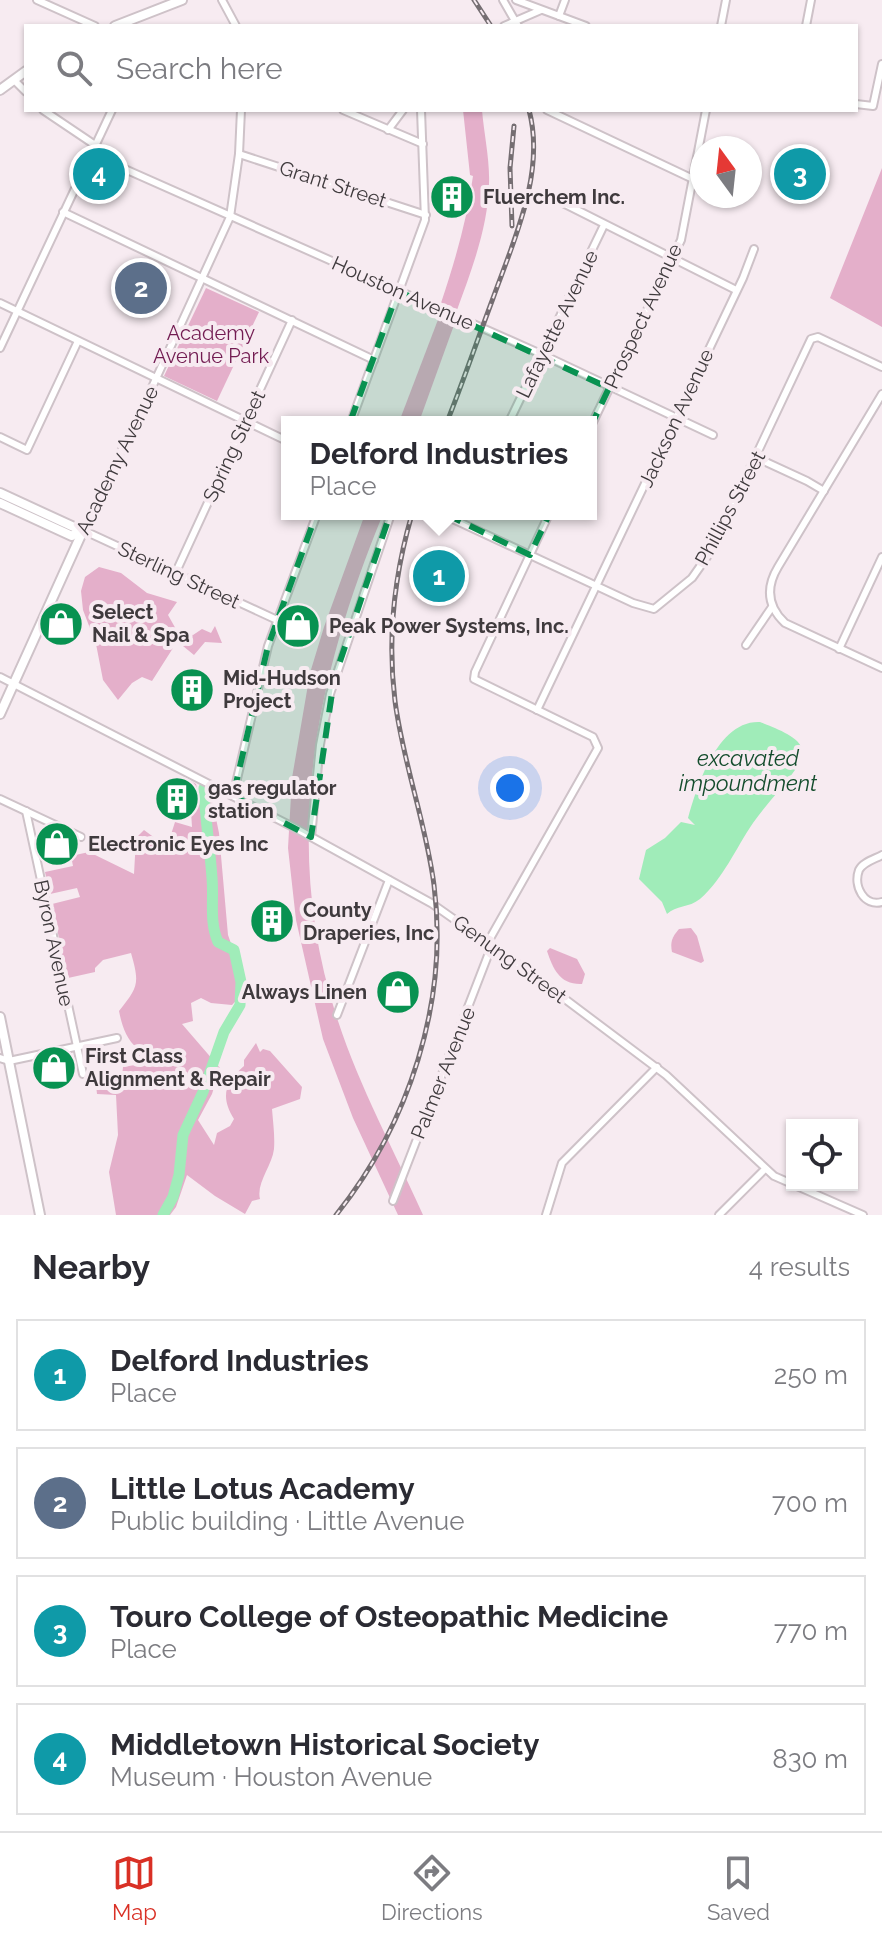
<!DOCTYPE html>
<html lang="en">
<head>
<meta charset="utf-8">
<style>
	:root { --surface:#fff; --page:#f2f2f3; --text:#2b2b33; --muted:#7c7c81; --line:#e1e1e2; --accent:#d93025 }
	body { margin:0; font-family:Raleway,sans-serif; background:var(--page); color:var(--text) }
	.controls { position:absolute; right:24px; bottom:24px; display:grid; overflow:hidden; border-radius:0px; box-shadow:0 2px 6px #0004 }
	.controls button { width:72px; height:72px; display:grid; place-items:center; padding:0; border:0; border-bottom:2px solid var(--line); background:var(--surface); color:var(--text); font:40px sans-serif }
	.compass { position:absolute; left:690px; top:136px; width:72px; height:72px; border-radius:50%; background:var(--surface); box-shadow:0 2px 6px #0004; rotate:345deg }
	.you { position:absolute; left:510px; top:788px; width:28px; height:28px; margin:-20px; border:6px solid #fff; border-radius:50%; background:#1a73e8; box-shadow:0 0 0 12px #1a73e833 }
	.badge { display:grid; place-items:center; width:52px; height:52px; border-radius:50%; background:var(--accent); color:#fff; font-size:26px; font-weight:700 }
	.pin { position:absolute; translate:-50% -50%; border:4px solid #fff; box-shadow:0 2px 8px #0006 }
	.popup { position:absolute; left:281px; top:416px; width:316px; height:104px; box-sizing:border-box; display:grid; place-content:center; border-radius:0px; background:var(--surface); filter:drop-shadow(0 2px 6px #0005); font-size:26px; white-space:nowrap; color:var(--muted) }
	.popup b { font-size:30px; color:var(--text) }
	.popup::after { content:''; position:absolute; left:50%; top:100%; margin-left:-16px; border:16px solid transparent; border-top-color:var(--surface) }
	.list { margin:0; padding:0; list-style:none }
	h2 { display:flex; justify-content:space-between; align-items:center; height:104px; margin:0; padding:0 32px; font-size:34px }
	h2 small { font-size:26px; font-weight:400; color:var(--muted) }
	.list li { display:grid; grid-template-columns:52px 1fr auto; gap:24px; align-items:center; box-sizing:border-box; height:112px; margin:0 16px 16px; padding:0 16px; border:2px solid var(--line); border-radius:0px }
	.list b { display:block; font-size:30px; white-space:nowrap }
	.list p { margin:0; font-size:26px; white-space:nowrap; color:var(--muted) }
	.list em { font-size:26px; font-style:normal; color:var(--muted) }
	.icon { flex:none; width:44px; height:44px; fill:none; stroke:currentColor; stroke-width:2; stroke-linecap:round; stroke-linejoin:round }
	.map { position:relative; flex:none; width:882px; height:1215px; overflow:hidden }
	.search { position:absolute; background:var(--surface); box-shadow:0 2px 6px #0004; left:24px; right:24px; top:24px; height:88px; display:flex; align-items:center; gap:20px; box-sizing:border-box; padding:0 28px; border-radius:0px; color:var(--muted); font-size:30px }
	.sheet { height:616px; background:var(--surface) }
	nav { display:flex; justify-content:space-around; align-items:center; box-sizing:border-box; height:112px; border-top:2px solid var(--line); background:var(--surface); font-size:22px; color:var(--muted) }
	nav a { display:grid; justify-items:center; gap:4px }
	nav .on { color:var(--accent) }
	.map>svg:first-child { display:block }
</style>
</head>
<body>
<div class="map">
<svg width="882" height="1215" viewBox="0 0 882 1215">
	<rect width="100%" height="100%" fill="#f7ebf1"/>
	<g fill="#e4afca">
		<path d="M463 110H482C484 134 490 160 489 184 488 227 472 269 457 310L441 303C455 261 467 220 473 176L470 175Z"/>
		<path d="M882 168V327L830 298Z"/>
		<path d="M206 288 259 312 217 401 164 376Z"/>
		<path d="M439 317 454 325 419 422H399Z"/>
		<path d="M365 514H383C315 679 280 847 338 1021 360 1088 394 1150 423 1215H398L353 1118 323 1039 296 920 288 848 292 778 310 673 324 627Z"/>
		<path d="M99 567 121 573 147 593 177 602 168 615 177 631 193 635 202 629 211 633 215 626 222 643 205 642 194 655 172 637 168 641 173 648 152 681 142 677 132 683 118 700 103 680 96 644 83 610 81 591 85 577Z"/>
		<path d="M189 780 196 784 201 804 204 797 212 799 219 833 228 935 247 989 232 1005 211 1003 201 998 191 1003 193 1021 182 1024 220 1068 212 1094 198 1120 214 1145 217 1133 230 1126 234 1119C220 1096 225 1083 244 1066V1060L256 1043 260 1052 263 1049 270 1051 302 1087 300 1099 272 1109C273 1122 275 1136 274 1149 272 1166 256 1183 260 1199L252 1201 245 1214 215 1196 187 1175 176 1207 170 1215H116L109 1172 118 1135 116 1095 97 1094 95 1076H122L123 1067 135 1065 138 1049C126 1039 122 1026 119 1011 138 987 140 984 131 953L103 960 95 968V972L68 978 65 968H62L61 948 52 904 80 897 77 888 50 894 45 872 73 866 71 856 89 852 134 874 136 838 144 830 167 847 175 822 192 827Z"/>
		<path d="M691 928 697 936 704 961 701 963 672 952C670 942 672 937 679 929Z"/>
		<path d="M550 948 577 959 585 974 582 984C560 985 553 969 547 951Z"/>
	</g>
	<path fill="#a0ecb9" d="M760 722C770 726 798 736 801 747 803 753 798 765 795 770 782 789 766 804 753 823 736 848 723 879 700 899 689 908 676 905 667 914L662 902 639 879 646 850 665 838 681 822 695 825 688 818C697 785 718 720 760 722Z"/>
	<g fill="none" stroke-linecap="round" stroke-linejoin="round">
		<path stroke="#a0ecb9" stroke-width="11" d="M163 1215 173 1197 179 1175 183 1135 203 1092 224 1032 240 1005 241 982 234 950 218 942C209 921 214 900 212 878 210 848 205 818 204 788"/>
		<g stroke="#cec2c8" stroke-width="10">
			<g id="minor">
				<path d="M37 0 95 26"/>
				<path d="M222 0 236 26"/>
				<path d="M503 0 518 26"/>
				<path d="M516 0 586 26"/>
				<path d="M559 16 565 0"/>
				<path d="M504 26 541 10"/>
				<path d="M721 26 726 0"/>
				<path d="M806 26 811 0"/>
				<path d="M14 80 26 92"/>
				<path d="M856 104 873 106 882 64"/>
				<path d="M43 110 95 145"/>
				<path d="M241 110 239 154 230 217 154 383 81 535 89 533 277 620"/>
				<path d="M343 110 423 144"/>
				<path d="M547 110 693 179"/>
				<path d="M388 130 403 110"/>
				<path d="M91 154 541 354 713 435"/>
				<path d="M239 154 426 215"/>
				<path d="M559 201 736 290"/>
				<path d="M63 212 374 360"/>
				<path d="M0 303 287 441"/>
				<path d="M0 348 112 110"/>
				<path d="M882 394 778 567C766 587 767 606 785 623L882 668"/>
				<path d="M351 422 425 220 421 110"/>
				<path d="M509 422 604 225"/>
				<path d="M591 426 681 240 706 110"/>
				<path d="M0 437 27 450 78 341"/>
				<path d="M757 458 807 481 824 491"/>
				<path d="M442 514 633 603 654 609 692 578 711 551 811 339 818 337 882 367"/>
				<path d="M176 572 292 320"/>
				<path d="M746 645 772 607"/>
				<path d="M839 649 882 557"/>
				<path d="M0 677 295 828 431 903 529 972 666 1075 774 1176 863 1215"/>
				<path d="M537 710 743 278 754 249"/>
				<path d="M233 796 268 646 317 514"/>
				<path d="M0 799 81 837"/>
				<path d="M26 811 83 1074"/>
				<path d="M311 837 320 745 330 694 391 514"/>
				<path d="M882 855C875 859 863 862 859 870 853 886 864 907 882 902"/>
				<path d="M488 942 598 748 593 737 474 679 475 672 549 514"/>
				<path d="M337 1015 389 880"/>
				<path d="M0 1058 9 1061 117 1038"/>
				<path d="M393 1201 492 945"/>
				<path d="M546 1215 562 1163 657 1067"/>
				<path d="M719 1215 765 1169"/>
			</g>
		</g>
		<g stroke="#cec2c8" stroke-width="12">
			<g id="major">
				<path d="M115 26 182 0"/>
				<path d="M0 90 26 71"/>
				<path d="M0 493 76 528 77 532 81 535 0 714"/>
				<path d="M0 503 72 536 77 532"/>
				<path d="M0 1017 40 1215"/>
			</g>
		</g>
		<use href="#minor" stroke="#fff" stroke-width="6"/>
		<use href="#major" stroke="#fff" stroke-width="8"/>
		<g stroke="#756e72" stroke-width="5">
			<g id="rail">
				<path d="M474 0 491 26"/>
				<path d="M512 226 510 168 514 126"/>
				<path d="M447 422C463 382 477 341 492 301 513 242 546 173 529 110"/>
				<path d="M336 1215C409 1124 449 1002 434 885 426 823 403 763 395 701 387 637 394 576 412 514"/>
			</g>
		</g>
		<use href="#rail" stroke="#f7ebf1" stroke-width="2" stroke-dasharray="6" stroke-linecap="butt"/>
	</g>
	<path fill="#089251" fill-opacity="0.2" stroke="#089251" stroke-width="6" stroke-dasharray="16 10" stroke-linejoin="round" d="M398 291 609 388 530 555 398 491 334 679 311 837 233 796 268 646Z"/>
	<defs>
		<g id="building-disc" transform="scale(2.3)"><circle r="9.5" fill="#089251" stroke="#f7ebf1"/><path d="M-4-6H4V6H1V3H-1V6H-4ZM-2.5-4.3h1.7v1.8h-1.7ZM.8-4.3h1.7v1.8H.8ZM-2.5-1h1.7V.8h-1.7ZM.8-1h1.7V.8H.8Z" fill="#fff"/></g>
		<g id="shop-disc" transform="scale(2.3)"><circle r="9.5" fill="#089251" stroke="#f7ebf1"/><path d="M-5-2.5h2.3a2.7 3.5 0 0 1 5.4 0H5L5.5 6h-11ZM-1.5-2.5h3a1.5 2.3 0 0 0-3 0Z" fill="#fff"/></g>
	</defs>
	<g fill-rule="evenodd">
		<use href="#building-disc" x="452" y="197"/>
		<use href="#shop-disc" x="61" y="624"/>
		<use href="#shop-disc" x="298" y="626"/>
		<use href="#building-disc" x="192" y="690"/>
		<use href="#building-disc" x="177" y="799"/>
		<use href="#shop-disc" x="57" y="844"/>
		<use href="#building-disc" x="272" y="921"/>
		<use href="#shop-disc" x="398" y="992"/>
		<use href="#shop-disc" x="54" y="1068"/>
	</g>
	<g text-anchor="middle" dominant-baseline="central" stroke-width="8" stroke-linejoin="round" paint-order="stroke">
		<g font-size="20" fill="#3f3a3d" stroke="#f7ebf1">
			<text transform="translate(333 184) rotate(18)">Grant Street</text>
			<text transform="translate(403 293) rotate(24)">Houston Avenue</text>
			<text transform="translate(643 316) rotate(-65)">Prospect Avenue</text>
			<text transform="translate(557 324) rotate(-64)">Lafayette Avenue</text>
			<text transform="translate(676 418) rotate(-65)">Jackson Avenue</text>
			<text transform="translate(234 446) rotate(-65)">Spring Street</text>
			<text transform="translate(117 460) rotate(-64)">Academy Avenue</text>
			<text transform="translate(730 508) rotate(-62)">Phillips Street</text>
			<text transform="translate(179 575) rotate(25)">Sterling Street</text>
			<text transform="translate(54 943) rotate(78)">Byron Avenue</text>
			<text transform="translate(510 959) rotate(36)">Genung Street</text>
			<text transform="translate(443 1073) rotate(-68)">Palmer Avenue</text>
		</g>
		<g font-size="20" font-weight="bold" fill="#3f3a3d" stroke="#f7ebf1" text-anchor="start">
			<text x="483" y="197">Fluerchem Inc.</text>
			<text x="92" y="612">Select<tspan x="92" dy="23">Nail &amp; Spa</tspan></text>
			<text x="329" y="626">Peak Power Systems, Inc.</text>
			<text x="223" y="678">Mid-Hudson<tspan x="223" dy="23">Project</tspan></text>
			<text x="208" y="788">gas regulator<tspan x="208" dy="23">station</tspan></text>
			<text x="88" y="844">Electronic Eyes Inc</text>
			<text x="303" y="910">County<tspan x="303" dy="23">Draperies, Inc</tspan></text>
			<text x="367" y="992" text-anchor="end">Always Linen</text>
			<text x="85" y="1056">First Class<tspan x="85" dy="23">Alignment &amp; Repair</tspan></text>
		</g>
		<g font-size="20" fill="#721b51" stroke="#f7ebf1">
			<text x="211" y="333">Academy<tspan x="211" dy="23">Avenue Park</tspan></text>
		</g>
		<g font-size="22" font-style="italic" fill="#134c2c" stroke="#f7ebf1">
			<text x="748" y="758">excavated<tspan x="748" dy="25">impoundment</tspan></text>
		</g>
	</g>
</svg>
<div class="controls">
<button><svg class="icon" aria-label="locate" viewBox="0 0 24 24"><circle cx="12" cy="12" r="6"/><path d="M12 2v4M12 18v4M2 12h4M18 12h4"/></svg></button>
</div>
<svg class="compass" viewBox="-18 -18 36 36"><path d="M0-13l5 13h-10z" fill="#e53935"/><path d="M0 13l5-13h-10z" fill="#7c7c81"/></svg>
<div class="you"></div>
<div class="pin badge" style="left:439px;top:576px;background:#0f9aa8">1</div>
<div class="popup"><b>Delford Industries</b>Place</div>
<div class="pin badge" style="left:141px;top:288px;background:#5c6f8a">2</div>
<div class="pin badge" style="left:800px;top:174px;background:#0f9aa8">3</div>
<div class="pin badge" style="left:99px;top:174px;background:#0f9aa8">4</div>
<div class="search"><svg class="icon" aria-label="search" viewBox="0 0 24 24"><circle cx="10" cy="10" r="6"/><path d="M15 15l6 6"/></svg>Search here</div>
</div>
<section class="sheet">
<h2>Nearby<small>4 results</small></h2>
<ul class="list">
<li><span class="badge" style="background:#0f9aa8">1</span><div><b>Delford Industries</b><p>Place</p></div><em>250 m</em></li>
<li><span class="badge" style="background:#5c6f8a">2</span><div><b>Little Lotus Academy</b><p>Public building · Little Avenue</p></div><em>700 m</em></li>
<li><span class="badge" style="background:#0f9aa8">3</span><div><b>Touro College of Osteopathic Medicine</b><p>Place</p></div><em>770 m</em></li>
<li><span class="badge" style="background:#0f9aa8">4</span><div><b>Middletown Historical Society</b><p>Museum · Houston Avenue</p></div><em>830 m</em></li>
</ul>
</section>
<nav>
<a class="on"><svg class="icon" aria-label="map" viewBox="0 0 24 24"><path d="M3 6l6-2 6 2 6-2v14l-6 2-6-2-6 2zM9 4v14M15 6v14"/></svg>Map</a>
<a><svg class="icon" aria-label="directions" viewBox="0 0 24 24"><path d="M12 3l9 9-9 9-9-9zM9 14v-3h6M13 9l2 2-2 2"/></svg>Directions</a>
<a><svg class="icon" aria-label="saved" viewBox="0 0 24 24"><path d="M7 4h10v16l-5-4-5 4z"/></svg>Saved</a>
</nav>
</body>
</html>
